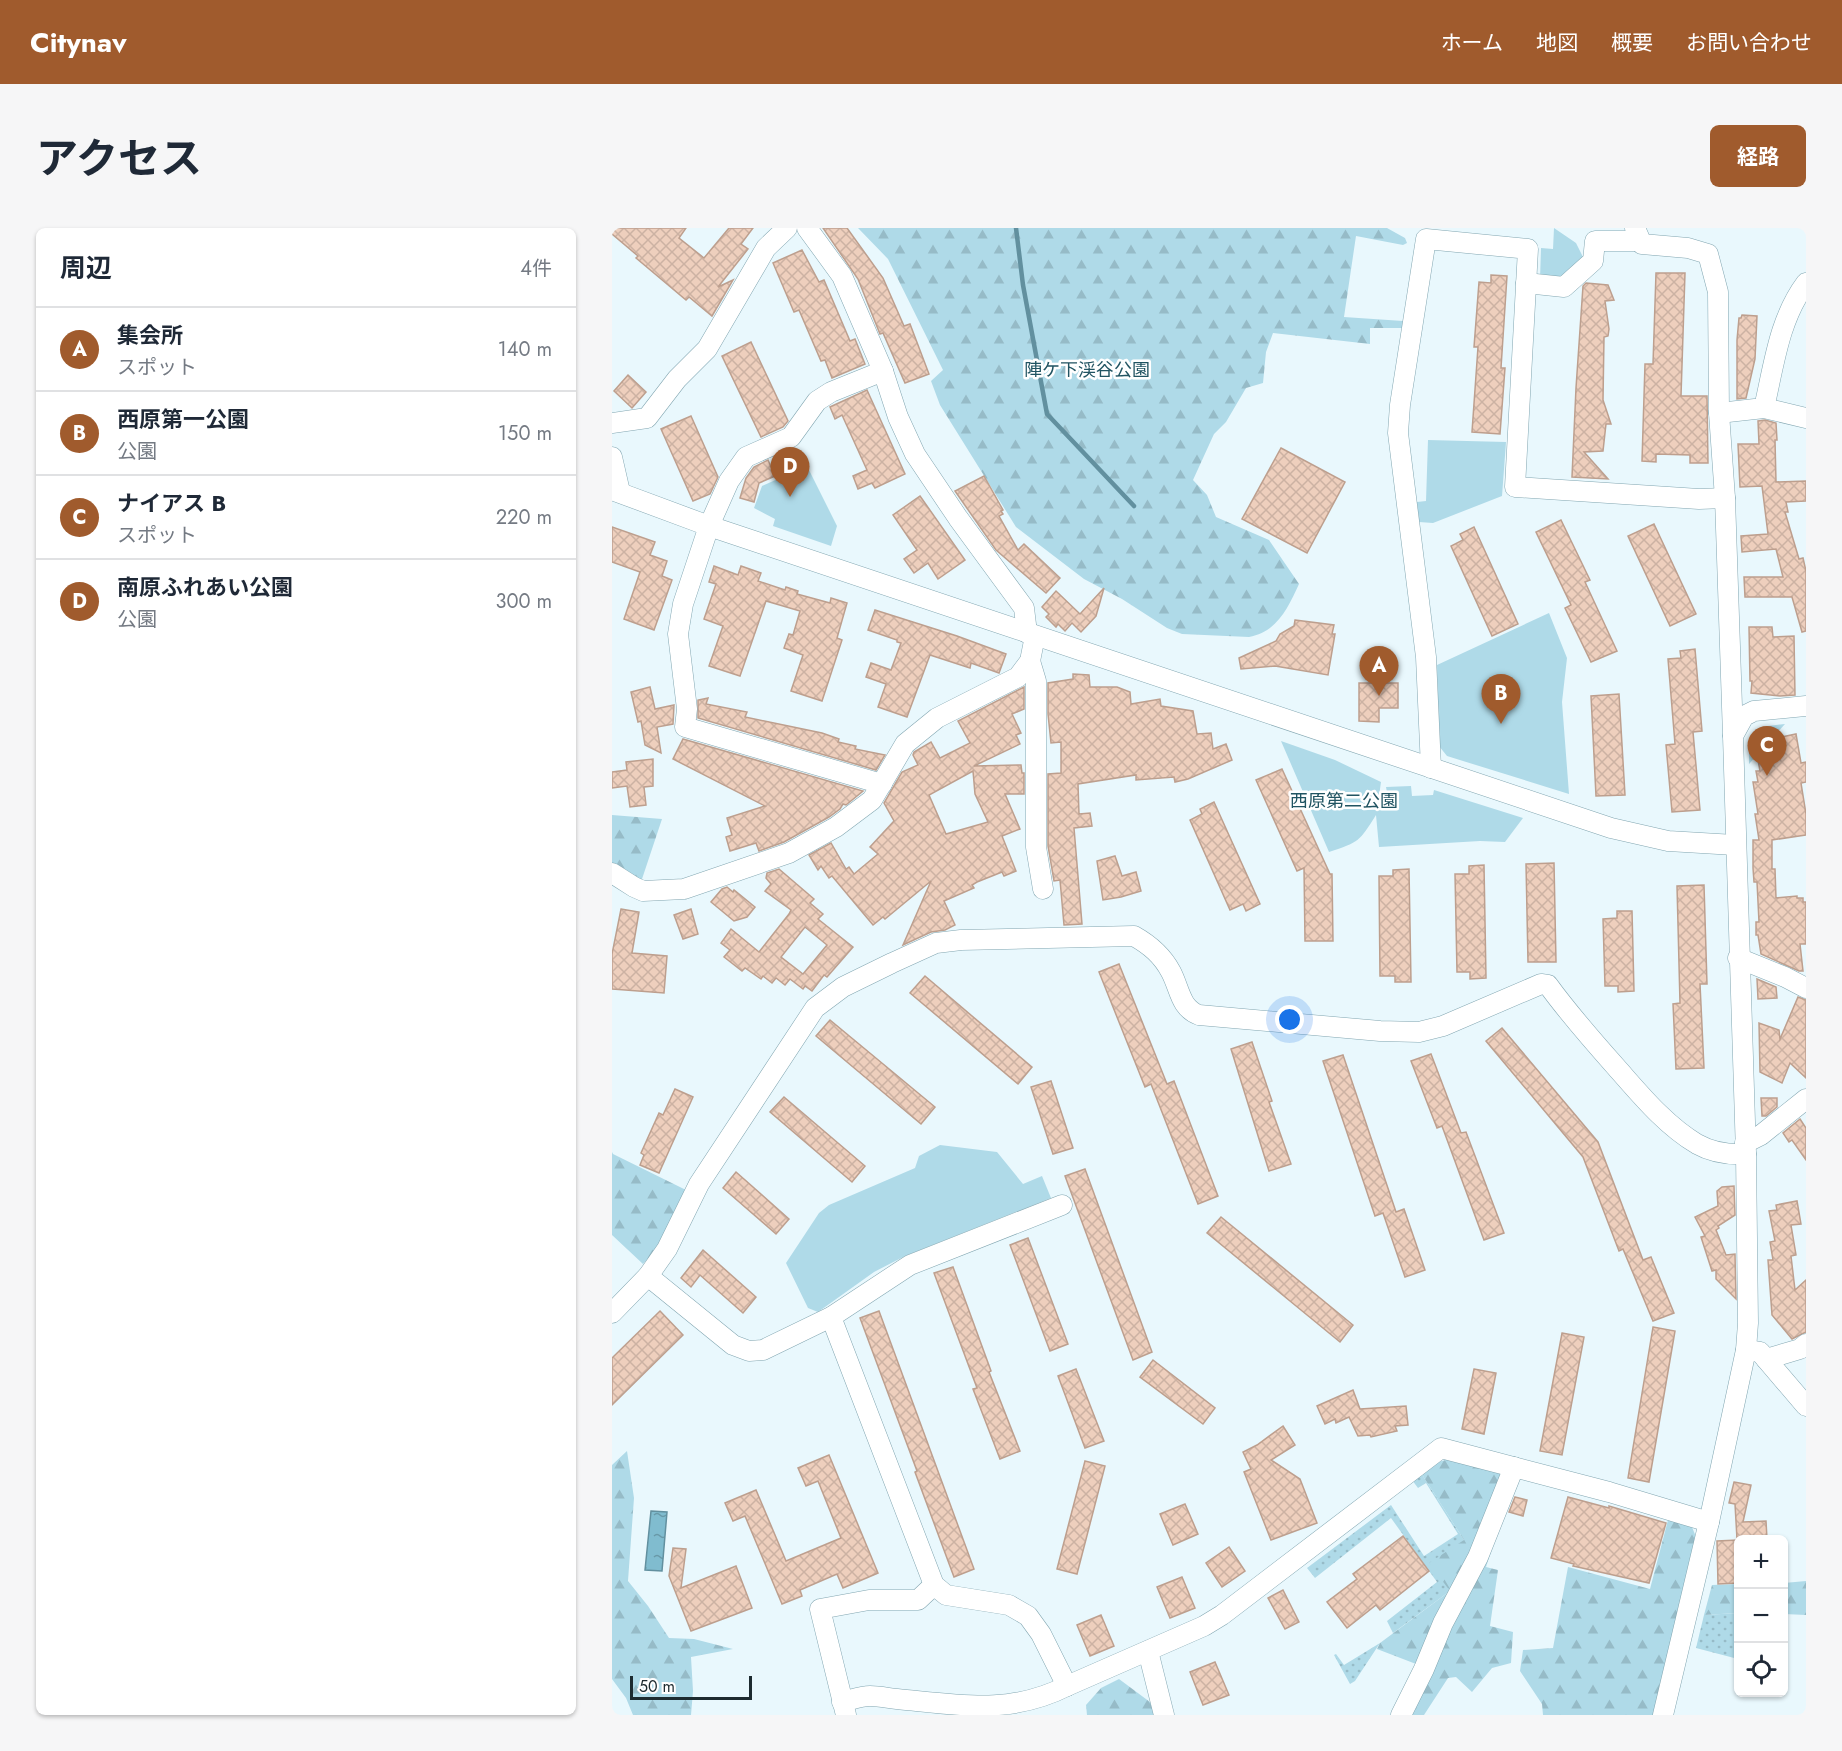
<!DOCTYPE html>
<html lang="ja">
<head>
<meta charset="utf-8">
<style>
	:root { --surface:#fff; --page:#f6f6f7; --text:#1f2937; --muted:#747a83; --line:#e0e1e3; --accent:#a05b2d }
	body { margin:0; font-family:Jost,"Noto Sans JP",sans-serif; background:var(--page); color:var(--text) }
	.controls { position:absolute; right:18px; bottom:18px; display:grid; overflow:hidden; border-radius:9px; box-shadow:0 2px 4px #0004 }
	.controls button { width:54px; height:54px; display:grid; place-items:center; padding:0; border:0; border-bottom:2px solid var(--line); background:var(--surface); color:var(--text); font:30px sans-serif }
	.scale { position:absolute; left:18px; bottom:15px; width:122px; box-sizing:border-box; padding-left:6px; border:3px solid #1d2b30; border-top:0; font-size:16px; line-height:21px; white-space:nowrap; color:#1d2b30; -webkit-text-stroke:4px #fff; paint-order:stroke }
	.you { position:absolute; left:678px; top:792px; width:21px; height:21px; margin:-15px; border:4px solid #fff; border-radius:50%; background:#1a73e8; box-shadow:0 0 0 9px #1a73e833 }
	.badge { display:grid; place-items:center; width:39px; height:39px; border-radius:50%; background:var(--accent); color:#fff; font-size:20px; font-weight:700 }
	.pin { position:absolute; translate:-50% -50px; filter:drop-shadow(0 2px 3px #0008) }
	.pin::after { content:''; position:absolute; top:32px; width:21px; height:18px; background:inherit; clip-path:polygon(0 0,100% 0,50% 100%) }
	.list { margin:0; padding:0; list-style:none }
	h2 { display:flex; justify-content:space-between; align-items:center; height:78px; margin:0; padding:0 24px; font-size:26px }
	h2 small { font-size:20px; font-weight:400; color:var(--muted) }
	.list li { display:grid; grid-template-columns:39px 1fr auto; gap:18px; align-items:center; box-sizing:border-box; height:84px; padding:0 24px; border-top:2px solid var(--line) }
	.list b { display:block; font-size:22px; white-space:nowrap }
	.list p { margin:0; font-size:20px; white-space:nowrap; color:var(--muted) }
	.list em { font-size:20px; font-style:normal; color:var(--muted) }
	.icon { flex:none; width:33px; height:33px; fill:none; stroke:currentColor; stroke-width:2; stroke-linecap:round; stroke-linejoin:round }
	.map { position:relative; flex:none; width:1194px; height:1487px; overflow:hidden; border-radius:9px }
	header { display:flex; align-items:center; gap:36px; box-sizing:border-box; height:84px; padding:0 30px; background:var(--accent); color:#fff }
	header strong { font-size:28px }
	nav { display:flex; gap:33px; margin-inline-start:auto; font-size:21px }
	.intro { display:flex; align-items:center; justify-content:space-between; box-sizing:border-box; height:144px; padding:0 36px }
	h1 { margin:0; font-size:42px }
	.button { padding:15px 27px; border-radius:9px; background:var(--accent); color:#fff; font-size:21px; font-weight:700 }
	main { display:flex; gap:36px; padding:0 36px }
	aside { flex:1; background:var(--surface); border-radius:9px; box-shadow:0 2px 4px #0004 }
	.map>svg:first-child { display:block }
</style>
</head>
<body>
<header>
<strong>Citynav</strong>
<nav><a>ホーム</a><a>地図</a><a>概要</a><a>お問い合わせ</a></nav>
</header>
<div class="intro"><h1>アクセス</h1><a class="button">経路</a></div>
<main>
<aside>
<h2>周辺<small>4件</small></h2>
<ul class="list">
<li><span class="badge">A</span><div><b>集会所</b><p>スポット</p></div><em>140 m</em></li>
<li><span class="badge">B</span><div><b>西原第一公園</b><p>公園</p></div><em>150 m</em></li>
<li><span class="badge">C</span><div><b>ナイアス B</b><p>スポット</p></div><em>220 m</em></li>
<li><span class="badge">D</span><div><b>南原ふれあい公園</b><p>公園</p></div><em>300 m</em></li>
</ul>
</aside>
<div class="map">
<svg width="1194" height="1487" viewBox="0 0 1194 1487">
	<defs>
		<pattern id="grass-dots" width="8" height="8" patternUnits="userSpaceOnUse" patternTransform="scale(1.5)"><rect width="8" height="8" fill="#afdae8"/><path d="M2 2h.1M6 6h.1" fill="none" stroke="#96bbc7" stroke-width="1.8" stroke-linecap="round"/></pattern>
		<pattern id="forest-firs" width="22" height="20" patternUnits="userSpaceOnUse" patternTransform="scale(1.5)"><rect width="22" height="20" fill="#afdae8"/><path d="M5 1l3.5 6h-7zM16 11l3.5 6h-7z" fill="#96bbc7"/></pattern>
		<pattern id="water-ripples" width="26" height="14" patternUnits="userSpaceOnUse" patternTransform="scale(1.5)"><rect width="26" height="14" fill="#80bccf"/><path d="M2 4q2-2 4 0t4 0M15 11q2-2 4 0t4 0" fill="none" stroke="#6899a8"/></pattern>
		<pattern id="building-cross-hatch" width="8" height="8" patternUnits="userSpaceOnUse" patternTransform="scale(1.5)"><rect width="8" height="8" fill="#eecfbd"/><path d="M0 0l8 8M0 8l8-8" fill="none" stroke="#ccb2a3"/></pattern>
	</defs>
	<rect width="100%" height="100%" fill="#e9f8fd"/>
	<g fill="url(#grass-dots)">
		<path d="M1173 496 1137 536V522L1156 498Z"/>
		<path d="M809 1245 852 1312 838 1363 781 1405 775 1393 825 1354 779 1290 703 1350 695 1340 779 1277 812 1328 846 1306 814 1255 806 1260 800 1252Z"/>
		<path d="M1126 1385V1431L1084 1420 1092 1387Z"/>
		<path d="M768 1415 743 1453 738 1456 722 1427 724 1426 732 1437Z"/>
	</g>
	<g fill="url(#forest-firs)">
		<path d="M246 0H775L793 10 795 15 791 17 744 8 732 89 791 93V100H758V116L661 105 654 124 651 155 634 160 614 194 602 206 581 252 595 267 604 289 657 312 687 356C676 380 665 404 637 409L570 406 555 400 510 371 472 351 404 299 328 177 319 153 331 142 276 31Z"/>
		<path d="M0 587 50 591 28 657 0 641Z"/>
		<path d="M0 924 1 926 74 962 50 1015 31 1036 0 1007Z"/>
		<path d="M15 1223 22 1270 16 1353 36 1378 57 1410 82 1411 121 1421 79 1429 81 1463 79 1487H21L14 1470 0 1451V1237Z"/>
		<path d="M837 1231 903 1250 874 1339 886 1342 878 1398 901 1404 899 1435 880 1440 860 1464 844 1449 836 1450 812 1487H791L817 1441 765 1421 768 1415 838 1363 817 1335 852 1312 809 1245 823 1235Z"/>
		<path d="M1056 1292 1080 1299 1084 1309 1041 1487H931L930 1476 908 1443 911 1422 941 1420 956 1339 1038 1361Z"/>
		<path d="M1194 1353V1387L1172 1386V1355Z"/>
		<path d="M1126 1356V1385L1092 1387 1100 1357Z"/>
		<path d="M507 1451 542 1477 545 1487H475L474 1477 489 1460Z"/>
	</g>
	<g fill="#afdae8">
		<path d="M942 0 964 15 972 31 946 55 928 52 929 20 941 21Z"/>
		<path d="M816 212 894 214 890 268 821 295 807 294 805 274 814 273Z"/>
		<path d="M195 238 225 298 219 318 161 298 163 291 142 280 150 258Z"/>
		<path d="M937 385 955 430 950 474 957 566 835 528 827 518 825 437Z"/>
		<path d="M669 513 723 532 769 554 766 575H777L774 559 799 558 800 568 821 567 822 562 911 590 893 614 868 613 767 619 764 587C747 614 747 614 717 624Z"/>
		<path d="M328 917 385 924 411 956 430 948 439 970 293 1028 262 1044 206 1084 196 1080 174 1035 207 985 217 977 303 940 307 928Z"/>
	</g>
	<path fill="url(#water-ripples)" stroke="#62909f" stroke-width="1.5" d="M39 1283 55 1284 50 1343 33 1342Z"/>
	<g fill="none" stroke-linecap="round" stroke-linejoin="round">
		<path stroke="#62909f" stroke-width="4.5" d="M404 0 411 57 435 186 522 278"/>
	</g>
	<g fill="url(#building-cross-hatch)" stroke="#bd9f8e" stroke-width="1.5" fill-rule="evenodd">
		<path d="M0 0H74L67 10 92 30 117 0H141L129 16 136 21 106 59 121 52 100 88 77 69 74 72 24 30 26 28 0 6Z"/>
		<path d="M211 0H235L271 50 292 98 298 96 317 146 293 155 271 105 268 106 246 51Z"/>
		<path d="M190 22 207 54 212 52 238 113 243 111 253 136 220 150 213 132 209 133 187 82 182 84 161 35Z"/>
		<path d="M1044 45H1073L1069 168H1095L1096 235H1078V227L1044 226V234L1030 233 1033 136H1041Z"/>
		<path d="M879 47 895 48 889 140H893L888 206 860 204 866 119H862L867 54 879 55Z"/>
		<path d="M974 55 996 57 1002 72 993 73 997 101 996 108 992 109 991 172 999 196H994L991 223 972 224 996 251 960 249 964 160 971 58Z"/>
		<path d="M1130 87 1145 88 1143 131 1134 170 1125 171V112L1127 90H1129Z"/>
		<path d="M139 114 176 193 171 199 149 209 110 128Z"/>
		<path d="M16 147 34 164 20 180 2 163Z"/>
		<path d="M255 162 293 246 263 260 260 255 246 261 241 248 255 242 230 187 223 191 218 179Z"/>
		<path d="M79 188 106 249 98 266 81 273 49 201Z"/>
		<path d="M1153 192 1164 195 1165 212H1163L1164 254 1194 253V273L1174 274 1176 284H1173L1187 331 1191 330 1194 343V403L1190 404 1180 369H1133L1132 349H1171L1164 321 1130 324 1129 308 1156 306 1150 258 1128 259 1126 216H1147L1146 193Z"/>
		<path d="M669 220 733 254 695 325 630 291Z"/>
		<path d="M156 232 163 248 147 255 142 274 128 270 134 250 142 239Z"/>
		<path d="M372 248 391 282 389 283 391 286 387 288 406 322 412 316 448 350 434 365 384 322 343 263Z"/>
		<path d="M308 268 353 332 326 351 316 335 302 345 292 331 305 322 281 287Z"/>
		<path d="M949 292 978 352 973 354 1005 423 979 434 953 380 959 377 924 304Z"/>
		<path d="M1042 296 1084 386 1058 398 1016 308Z"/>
		<path d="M0 299 43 314 38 327 55 333 50 348 60 352 42 402 12 391 28 344 0 334Z"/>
		<path d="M862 299 906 396 880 408 839 318 851 312 848 306Z"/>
		<path d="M102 338 126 347 129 338 149 345 146 353 173 362 174 359 186 363 185 366 218 375 219 370 235 375 225 410 230 412 210 473 179 463 191 427 172 420 177 406 181 407 188 383 154 373 128 448 97 438 111 398 92 391 104 356 97 354Z"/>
		<path d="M492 360 484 388 469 404 460 395 453 403 446 396 444 399 434 389 437 386 430 379 444 363 468 386Z"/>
		<path d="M263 382 345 408 394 426 387 445 359 435 358 440 318 427 295 489 266 479 274 456 254 449 259 435 279 442 289 415 285 414V412L256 402Z"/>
		<path d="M683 392 722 397 720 406H723L716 447 663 438 629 441 627 430 664 413 668 406 682 398Z"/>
		<path d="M1137 399H1160L1161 409 1182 408 1183 467 1168 468 1139 465 1140 453H1138Z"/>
		<path d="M1083 421 1090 503 1081 504 1088 582 1060 584 1054 517 1063 516 1056 431 1069 430 1068 423Z"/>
		<path d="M461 446 477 447 478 459H505L518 464 519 476 548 471 549 478 581 483 585 506 599 505 601 521 614 516 620 532 576 551 563 554 562 549 524 552V547L466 556 467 586 478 585 480 598 462 600 470 696 452 697 448 652 442 653 436 618V546L449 545V514L439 515 436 486V455L461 451Z"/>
		<path d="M747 455H786V480H767V494L747 493Z"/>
		<path d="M38 459 43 481 62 477 61 496 45 499 49 525 33 517 29 493 26 494 19 464Z"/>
		<path d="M412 459V481L400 486 409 505 404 507 408 516 362 538 409 537 410 545H412V566H393L408 601 390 608 404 643 392 648 390 644 365 654 360 657 362 660 332 673 343 697 333 702 319 704 291 717 319 653 273 691 271 689 261 697 220 648 217 650 209 638 206 642 197 627 219 615 234 641 237 639 242 646 266 626 258 619 282 593 272 575 290 544 306 537 301 527 302 524 319 514 328 530 358 515 346 493ZM361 543 363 566 376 594 334 606 317 567Z"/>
		<path d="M1007 466 1013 567 984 568 979 468Z"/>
		<path d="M96 470 94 476 135 484 133 489 210 505 227 511 226 514 244 518 243 521 273 527 264 542 86 490V472Z"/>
		<path d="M1184 506 1189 535 1194 534V554L1189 555 1194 586V607L1160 612V641H1163L1164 670 1185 668V670H1191V674H1194V716H1188L1191 743H1187L1149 726 1146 707H1144V694H1147L1145 654H1142L1141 640V612H1147L1143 586H1146L1141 554H1146L1144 543H1148L1146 532 1161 530 1159 520 1166 518 1165 510Z"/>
		<path d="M71 511 251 563 234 577 231 576 228 581 217 589 172 614 147 623 144 615 118 623 114 609 120 607 115 590 153 578 61 531Z"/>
		<path d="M41 531V558L32 559 34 577 18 579 15 558 0 560V544L15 542 14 534Z"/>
		<path d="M670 541 718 646H720L721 713H693L692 640 685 643 644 552Z"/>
		<path d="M602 574 648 676 634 683 631 676 618 682 578 592 590 586 588 581Z"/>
		<path d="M503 628 510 648 524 644 529 663 509 669 491 672 485 633Z"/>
		<path d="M942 635 944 734H916L914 636Z"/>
		<path d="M872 637 874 750 858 751V744H845L843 646H857V638Z"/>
		<path d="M167 641 202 671 198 675 211 686 206 691 241 719 215 749 212 747 200 763 193 758 191 761 178 751 173 757 164 750 160 755 151 748 149 751 133 740 130 743 112 729 118 722 109 715 119 701 147 724 177 686 179 682 153 663 159 656 154 650 155 645ZM193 699 215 717 191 746 169 729Z"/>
		<path d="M797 641 799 754H783V748H768L767 648H781V642Z"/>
		<path d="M1092 657 1095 756H1088L1092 840 1064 841 1061 776 1068 775 1065 658Z"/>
		<path d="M115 659 121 664 122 662 143 679 135 689 122 693 99 674 110 661Z"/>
		<path d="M9 681 27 684 20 725 55 728 52 765 0 761V726Z"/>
		<path d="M79 681 86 706 71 711 62 687Z"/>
		<path d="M1005 683H1020L1022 763 1006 764V758H993L991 691 1005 690Z"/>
		<path d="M507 736 555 856 562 853 606 968 586 976 539 856 533 859 487 744Z"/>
		<path d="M313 748 420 839 406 856 298 765Z"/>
		<path d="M1145 751 1164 759 1165 770 1146 771Z"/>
		<path d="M1186 769 1194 772V850L1178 835 1170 855 1148 844 1147 795 1167 802 1168 811Z"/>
		<path d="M218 792 323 879 309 896 204 808Z"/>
		<path d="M890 800 986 914 1031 1032 1039 1029 1062 1085 1041 1093 1011 1021 1007 1023 971 929 874 813Z"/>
		<path d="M640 814 660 873 657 874 679 936 657 943 619 821Z"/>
		<path d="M819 826 849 905 854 904 892 1005 872 1012 830 898 825 900 799 833Z"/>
		<path d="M731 827 784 984 792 981 813 1042 793 1049 771 985 763 988 711 833Z"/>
		<path d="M439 853 461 920 441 926 419 859Z"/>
		<path d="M63 861 81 869 47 945 28 937 32 927 29 925 47 885 51 887Z"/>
		<path d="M172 869 253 938 240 954 158 884Z"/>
		<path d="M1149 870H1165V879L1154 888H1150Z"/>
		<path d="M1188 891 1194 900V932L1180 912 1177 914 1171 905Z"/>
		<path d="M473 941 540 1124 521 1132 453 948Z"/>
		<path d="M124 944 177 991 164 1006 111 960Z"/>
		<path d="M1122 958 1123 987 1106 998 1107 1000 1104 1002 1114 1027 1123 1026 1124 1071 1104 1051V1042L1100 1043 1089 1009 1093 1008 1083 989 1106 978 1105 963 1110 959Z"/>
		<path d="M1185 973 1189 996 1179 997 1184 1027 1179 1028 1183 1062 1194 1052V1104L1180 1111 1160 1087 1156 1032H1161L1158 1014 1163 1013 1157 983 1165 982 1164 977Z"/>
		<path d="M609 989 741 1097 728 1114 595 1005Z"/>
		<path d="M416 1010 456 1116 438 1123 398 1017Z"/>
		<path d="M91 1022 144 1069 131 1085 88 1047 79 1059 69 1050Z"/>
		<path d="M341 1039 379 1143 377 1144 408 1223 388 1231 361 1161 365 1160 322 1045Z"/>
		<path d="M48 1083 71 1107 0 1177V1130Z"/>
		<path d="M267 1083 362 1341 342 1349 303 1244 305 1243 248 1090Z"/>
		<path d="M1041 1099 1063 1103 1037 1254 1016 1250Z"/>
		<path d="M950 1105 972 1109 950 1227 928 1223Z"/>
		<path d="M541 1132 603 1180 591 1196 528 1149Z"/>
		<path d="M464 1141 492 1213 473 1220 446 1148Z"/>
		<path d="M862 1141 884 1145 872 1206 850 1201Z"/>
		<path d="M741 1162 748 1181 794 1178 796 1197 783 1198 785 1203 759 1209 758 1207 746 1208 737 1189 724 1195 723 1191 713 1196 705 1178Z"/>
		<path d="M671 1198 683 1217 659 1232 688 1251 705 1295 659 1312 632 1244 639 1241 631 1224 645 1217Z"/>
		<path d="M217 1227 266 1345 231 1360 225 1346 188 1362 190 1368 170 1376 133 1288 121 1293 113 1275 144 1262 174 1333 229 1310 206 1253 194 1258 186 1240Z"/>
		<path d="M473 1233 493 1238 465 1346 445 1341Z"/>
		<path d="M1122 1254 1139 1257 1131 1294 1154 1293 1155 1311H1125L1123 1276 1117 1275Z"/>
		<path d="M903 1269 915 1272 911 1288 897 1284Z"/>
		<path d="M956 1269 997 1280V1278L1054 1295 1037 1355 961 1338 962 1336 939 1330Z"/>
		<path d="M573 1276 586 1306 561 1317 548 1286Z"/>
		<path d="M791 1308 817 1343 768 1382 764 1377 735 1400 715 1374 745 1351 741 1346Z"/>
		<path d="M1126 1312V1355L1106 1356 1105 1313Z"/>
		<path d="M617 1319 633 1343 610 1359 594 1335Z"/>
		<path d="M61 1320 74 1321 69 1360 124 1338 140 1380 79 1403 57 1348Z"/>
		<path d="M570 1349 583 1380 558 1390 545 1359Z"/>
		<path d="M671 1362 687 1394 673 1401 656 1370Z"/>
		<path d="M489 1387 502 1418 478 1428 465 1397Z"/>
		<path d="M603 1434 617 1467 591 1477 578 1444Z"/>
	</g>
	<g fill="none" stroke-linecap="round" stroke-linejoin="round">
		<g stroke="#82a6b1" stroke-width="21">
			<g id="minor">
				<path d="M195 0 230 48 271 143 286 189 303 226 346 290 412 380 415 405"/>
				<path d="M1023 0 1030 16 1076 20 1096 26 1106 64 1107 185 1113 270 1121 508"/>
				<path d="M914 55 952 59 981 33 983 13H1028"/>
				<path d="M1152 180 1194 190"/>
				<path d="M1107 185 1152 180C1162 137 1167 91 1194 55"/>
				<path d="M0 195 35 190 65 151 95 121 154 20 175 0"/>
				<path d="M0 229 8 264"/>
				<path d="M0 262 97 298 999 600 1056 613 1123 617"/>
				<path d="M418 433 424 453V619L431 661"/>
				<path d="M819 540 814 429 786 205 788 177 814 11 916 21 903 259 1087 271 1113 270"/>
				<path d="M270 556 73 499 75 481 66 406 71 376 97 298 117 253 134 229 179 209 205 173 219 164 271 143"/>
				<path d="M0 645 22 659 31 663 72 661 177 625 224 599 260 572 293 516 325 490 406 449 418 433 423 408"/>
				<path d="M1126 730 1173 749 1194 760"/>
				<path d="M1133 915 1149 907 1194 871"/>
				<path d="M36 1048 121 1117 137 1123 151 1122 219 1089 298 1037 450 977"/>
				<path d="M0 1085 36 1048 55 1021 87 956 203 780 231 759 280 735 324 715 349 712 522 708C538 717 550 727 559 744 568 761 568 780 587 787L768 803 807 804 831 798 929 756 936 757C957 786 980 812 1004 839 1028 866 1053 897 1085 916 1101 925 1116 927 1134 926"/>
				<path d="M219 1089 322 1357 334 1367 397 1377 416 1388 429 1406 455 1458"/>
				<path d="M1134 1122 1148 1124 1194 1178"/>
				<path d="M1154 1131 1188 1121 1194 1116"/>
				<path d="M536 1423 552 1487"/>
				<path d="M230 1474C239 1472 249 1468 258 1468 267 1468 276 1470 285 1471 348 1477 398 1487 455 1458L592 1398 610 1387 829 1220 997 1264 1097 1294"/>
				<path d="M234 1487 208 1381 257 1372H306L322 1357"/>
				<path d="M789 1487 812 1441 831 1395 866 1329 902 1239"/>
				<path d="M1051 1487 1097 1294 1134 1122 1136 1095 1134 926 1121 508 1132 488 1142 483 1194 478"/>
			</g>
		</g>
		<use href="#minor" stroke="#fff" stroke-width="20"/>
	</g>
	<g text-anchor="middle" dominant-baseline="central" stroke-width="5" stroke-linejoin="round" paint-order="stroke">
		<g font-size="18" fill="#215462" stroke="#fff">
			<text x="475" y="142">陣ケ下渓谷公園</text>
			<text x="732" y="573">西原第二公園</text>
		</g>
	</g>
</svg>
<div class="controls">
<button>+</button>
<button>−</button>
<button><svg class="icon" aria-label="locate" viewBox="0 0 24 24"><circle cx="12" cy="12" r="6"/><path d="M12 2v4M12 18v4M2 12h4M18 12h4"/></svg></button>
</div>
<div class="scale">50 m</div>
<div class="you"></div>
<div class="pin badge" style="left:767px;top:468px">A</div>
<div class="pin badge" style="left:889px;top:496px">B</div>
<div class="pin badge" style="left:1155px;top:548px">C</div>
<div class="pin badge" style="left:178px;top:269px">D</div>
</div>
</main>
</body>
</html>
